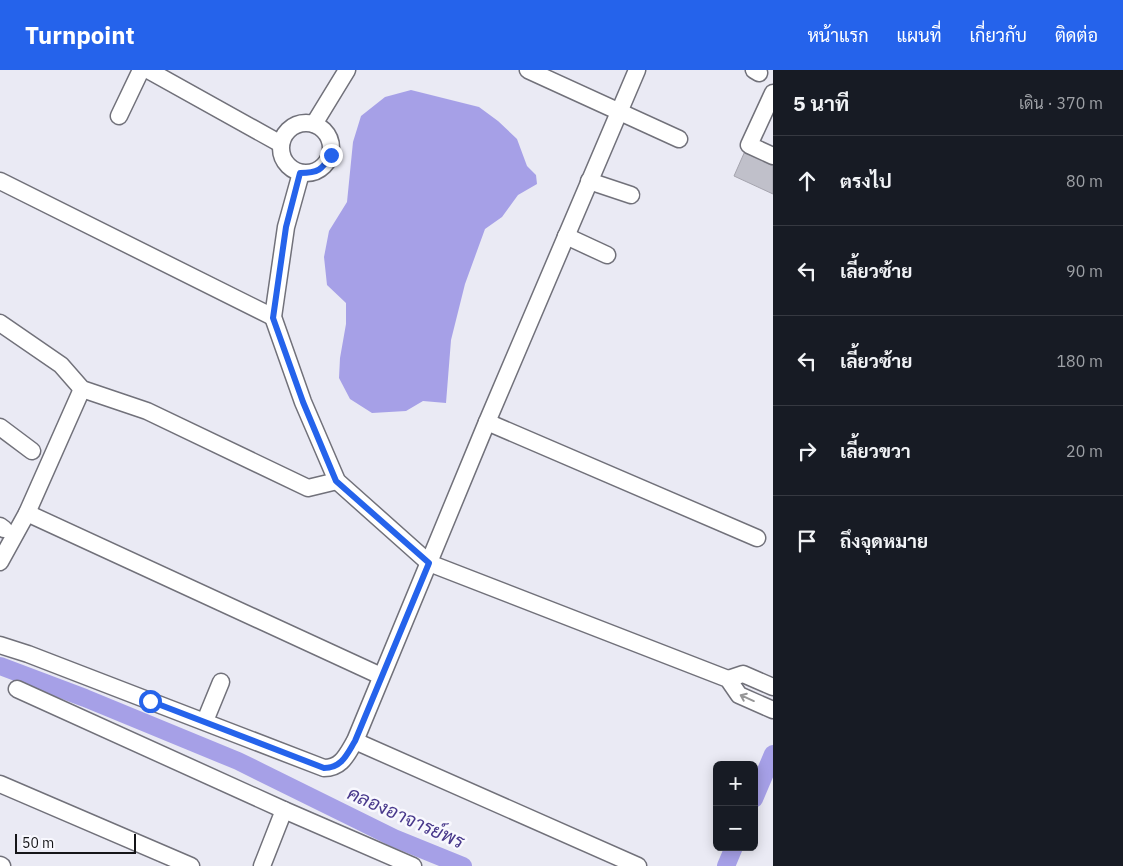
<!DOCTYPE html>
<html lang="th">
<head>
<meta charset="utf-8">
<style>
	:root { --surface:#171b24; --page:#20242c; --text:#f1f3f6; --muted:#9ea1a6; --line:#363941; --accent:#2563eb }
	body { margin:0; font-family:"IBM Plex Sans",Sarabun,sans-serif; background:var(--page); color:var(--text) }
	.controls { position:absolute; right:15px; bottom:15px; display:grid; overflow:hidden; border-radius:8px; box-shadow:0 2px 12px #0003 }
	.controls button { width:45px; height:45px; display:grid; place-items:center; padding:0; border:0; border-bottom:1px solid var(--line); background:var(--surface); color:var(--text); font:25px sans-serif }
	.scale { position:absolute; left:15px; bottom:12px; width:121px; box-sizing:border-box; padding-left:5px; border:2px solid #151518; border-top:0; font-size:14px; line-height:18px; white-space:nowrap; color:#151518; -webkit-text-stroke:4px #f8f8fe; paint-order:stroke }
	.stop { position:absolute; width:15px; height:15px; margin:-11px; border:4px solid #2563eb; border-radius:50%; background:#fff }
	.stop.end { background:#2563eb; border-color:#fff; box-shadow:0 1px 5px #0008 }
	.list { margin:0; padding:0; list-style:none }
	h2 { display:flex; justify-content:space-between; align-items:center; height:65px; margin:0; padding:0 20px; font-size:21px }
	h2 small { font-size:16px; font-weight:400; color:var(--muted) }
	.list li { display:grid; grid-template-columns:32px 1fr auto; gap:15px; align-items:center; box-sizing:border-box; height:90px; padding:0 20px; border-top:1px solid var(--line) }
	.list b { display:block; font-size:19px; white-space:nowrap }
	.list em { font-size:16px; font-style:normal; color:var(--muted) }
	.icon { flex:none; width:28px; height:28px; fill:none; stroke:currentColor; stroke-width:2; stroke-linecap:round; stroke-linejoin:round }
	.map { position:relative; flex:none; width:773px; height:796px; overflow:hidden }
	header { display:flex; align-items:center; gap:30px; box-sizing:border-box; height:70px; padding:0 25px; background:var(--accent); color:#fff }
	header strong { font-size:24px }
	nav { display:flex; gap:28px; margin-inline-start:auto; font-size:18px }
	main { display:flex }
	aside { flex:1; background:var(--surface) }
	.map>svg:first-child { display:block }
</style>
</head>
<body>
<header>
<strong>Turnpoint</strong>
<nav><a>หน้าแรก</a><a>แผนที่</a><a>เกี่ยวกับ</a><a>ติดต่อ</a></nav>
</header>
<main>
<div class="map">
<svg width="773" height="796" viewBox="0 0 773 796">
	<rect width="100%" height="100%" fill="#eaeaf4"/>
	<path fill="#a6a0e7" d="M411 20 479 37 498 51 517 69 527 96 536 105 537 114 518 125 502 147 485 159 465 214 451 270 446 333 423 331 406 341 372 343 350 329 339 308 340 288 346 254V233L327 215 324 187 329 161 347 132 353 72 361 46 385 27Z"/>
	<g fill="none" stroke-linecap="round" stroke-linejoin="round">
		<g stroke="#a6a0e7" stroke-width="18">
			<path d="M0 596 85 628 238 691 394 768 463 796"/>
			<path d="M754 729 773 684"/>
			<path d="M726 796 734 777"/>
		</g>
	</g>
	<path fill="#c0c0ca" stroke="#a5a4ae" d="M745 81 773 94V124L734 106Z"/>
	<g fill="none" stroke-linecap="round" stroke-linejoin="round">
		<g stroke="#71717a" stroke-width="19">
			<g id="minor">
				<path d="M148 0 281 74"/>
				<path d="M528 0 679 69"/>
				<path d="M754 0 759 3"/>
				<path d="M773 23 749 75 773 86"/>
				<path d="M119 46 141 0"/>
				<circle cx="306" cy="78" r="25"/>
				<path d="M314 54 347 0"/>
				<path d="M301 103 286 157 273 247 303 332 337 411 429 493 728 609 739 625 773 640"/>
				<path d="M0 111 273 247"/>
				<path d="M589 111 631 125"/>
				<path d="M566 166 607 185"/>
				<path d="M0 253 61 295 82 319 147 341 308 418 337 411"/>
				<path d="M487 352 757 468"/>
				<path d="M0 357 32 381"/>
				<path d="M27 443 381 606"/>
				<path d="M0 456 4 459"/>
				<path d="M0 492 27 443 82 319"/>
				<path d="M0 575 28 584 324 698C342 698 347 684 355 671L487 352 637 0"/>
				<path d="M728 609 743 604 773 617"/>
				<path d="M17 619 284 740 413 796"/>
				<path d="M205 651 221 612"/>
				<path d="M355 671 638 796"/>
				<path d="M0 714 191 796"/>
				<path d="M0 795 2 796"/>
				<path d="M262 796 284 740"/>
			</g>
		</g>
		<use href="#minor" stroke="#fff" stroke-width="16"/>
	</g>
	<defs><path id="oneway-shaft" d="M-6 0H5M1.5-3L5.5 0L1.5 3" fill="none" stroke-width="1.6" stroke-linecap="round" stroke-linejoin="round" transform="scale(1.25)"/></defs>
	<use stroke="#969697" href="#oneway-shaft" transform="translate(747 628) rotate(-156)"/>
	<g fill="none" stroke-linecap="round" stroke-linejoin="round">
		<path stroke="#2563eb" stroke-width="6" d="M150 631 324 698C342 698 347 684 355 671L429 493 336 411 303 332 273 248 286 157 300 103C318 103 322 100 331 85"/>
	</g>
	<g text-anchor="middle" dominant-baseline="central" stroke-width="5" stroke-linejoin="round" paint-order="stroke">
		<g font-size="19" font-style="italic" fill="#48388b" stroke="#f8f8fe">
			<text transform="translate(406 747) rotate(24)">คลองอาจารย์พร</text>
		</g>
	</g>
</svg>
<div class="controls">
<button>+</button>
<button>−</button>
</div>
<div class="scale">50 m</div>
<div class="stop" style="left:150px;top:631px"></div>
<div class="stop end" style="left:331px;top:85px"></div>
</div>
<aside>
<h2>5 นาที<small>เดิน · 370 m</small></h2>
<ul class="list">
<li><svg class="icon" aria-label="ahead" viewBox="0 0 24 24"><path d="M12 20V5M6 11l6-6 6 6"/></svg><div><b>ตรงไป</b></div><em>80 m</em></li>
<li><svg class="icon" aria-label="left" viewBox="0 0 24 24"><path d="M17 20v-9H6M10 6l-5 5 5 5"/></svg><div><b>เลี้ยวซ้าย</b></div><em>90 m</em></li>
<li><svg class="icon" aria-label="left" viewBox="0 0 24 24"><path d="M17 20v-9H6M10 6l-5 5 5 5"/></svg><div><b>เลี้ยวซ้าย</b></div><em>180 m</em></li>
<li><svg class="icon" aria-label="right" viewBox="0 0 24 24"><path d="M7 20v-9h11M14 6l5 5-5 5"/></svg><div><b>เลี้ยวขวา</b></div><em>20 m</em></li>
<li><svg class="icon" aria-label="arrive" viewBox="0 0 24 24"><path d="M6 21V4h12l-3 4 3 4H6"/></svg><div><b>ถึงจุดหมาย</b></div></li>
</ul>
</aside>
</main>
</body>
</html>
